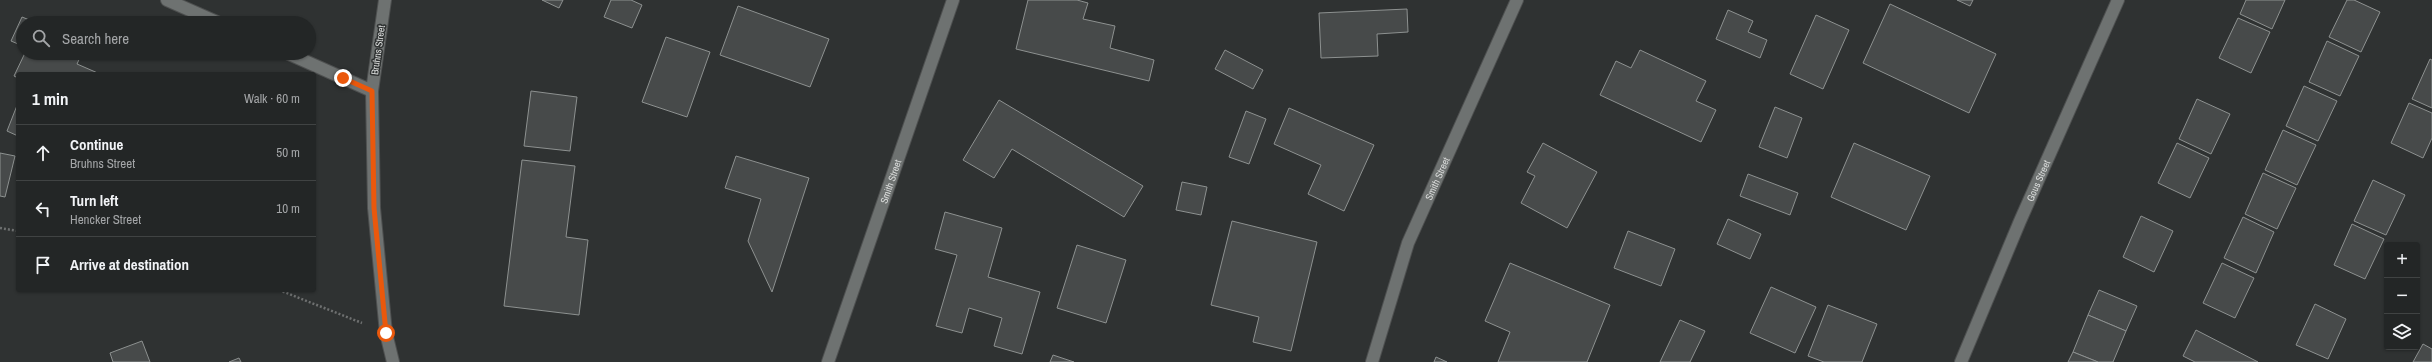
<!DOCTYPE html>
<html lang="en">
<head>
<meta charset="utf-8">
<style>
	:root { --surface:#232626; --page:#2f3232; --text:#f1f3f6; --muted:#a3a5a7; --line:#404343 }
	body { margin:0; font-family:"Archivo Narrow",sans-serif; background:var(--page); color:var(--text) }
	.controls { position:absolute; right:12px; bottom:12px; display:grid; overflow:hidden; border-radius:4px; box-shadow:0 1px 3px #0004 }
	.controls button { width:36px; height:36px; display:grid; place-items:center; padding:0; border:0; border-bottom:1px solid var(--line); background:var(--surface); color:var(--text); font:20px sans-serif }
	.stop { position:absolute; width:12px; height:12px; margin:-9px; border:3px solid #ea580c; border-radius:50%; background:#fff }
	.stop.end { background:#ea580c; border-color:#fff; box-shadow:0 1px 4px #0008 }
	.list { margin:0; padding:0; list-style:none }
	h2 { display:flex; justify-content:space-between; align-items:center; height:52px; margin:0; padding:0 16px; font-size:17px }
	h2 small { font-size:13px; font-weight:400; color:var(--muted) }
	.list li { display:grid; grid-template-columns:26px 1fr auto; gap:12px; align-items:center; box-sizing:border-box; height:56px; padding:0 16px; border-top:1px solid var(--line) }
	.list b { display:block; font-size:15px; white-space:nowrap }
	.list p { margin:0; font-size:13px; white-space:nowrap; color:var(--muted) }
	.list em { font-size:13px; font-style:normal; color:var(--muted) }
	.icon { flex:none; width:22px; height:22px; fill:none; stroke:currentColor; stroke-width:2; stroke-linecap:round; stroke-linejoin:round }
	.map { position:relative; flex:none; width:2432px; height:362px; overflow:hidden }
	.search { position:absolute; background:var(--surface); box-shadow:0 1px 3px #0004; left:16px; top:16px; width:300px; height:44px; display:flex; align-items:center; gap:10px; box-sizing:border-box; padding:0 14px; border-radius:22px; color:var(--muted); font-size:15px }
	.panel { position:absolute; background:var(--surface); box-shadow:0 1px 3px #0004; left:16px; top:72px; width:300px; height:220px; border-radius:4px }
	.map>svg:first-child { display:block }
</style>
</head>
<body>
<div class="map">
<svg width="2432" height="362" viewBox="0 0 2432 362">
	<rect width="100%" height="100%" fill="#2f3232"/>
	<g fill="#474a4a" stroke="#8d9190">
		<path d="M542 0H563L559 8Z"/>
		<path d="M611 0H631L642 5 632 28 604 17Z"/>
		<path d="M1028 0H1077L1088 3 1083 19 1115 26 1110 48 1154 60 1149 81 1016 49Z"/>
		<path d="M1957 0H1973L1970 6Z"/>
		<path d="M2246 0H2285L2272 29 2240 14Z"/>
		<path d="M2347 0H2354L2380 12 2361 52 2329 37Z"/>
		<path d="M1890 4 1996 54 1969 113 1863 63Z"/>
		<path d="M738 6 829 39 810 87 720 55Z"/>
		<path d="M1407 9 1408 32 1377 34 1378 56 1321 58 1319 13Z"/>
		<path d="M1728 10 1753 21 1748 32 1767 40 1760 58 1716 39Z"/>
		<path d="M1816 15 1849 30 1823 89 1790 74Z"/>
		<path d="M22 17 37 23H23V46L11 41Z"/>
		<path d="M2238 18 2270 32 2251 73 2219 58Z"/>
		<path d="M666 37 710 52 687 117 642 102Z"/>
		<path d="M2327 41 2359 56 2340 96 2309 82Z"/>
		<path d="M1225 50 1263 70 1253 89 1215 69Z"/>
		<path d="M1640 50 1706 81 1696 101 1716 110 1701 142 1600 95 1616 61 1631 68Z"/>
		<path d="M25 53H82L77 64 100 74H18V78L14 76Z"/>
		<path d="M2430 59 2432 60V108L2412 99Z"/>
		<path d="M2304 86 2337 101 2318 141 2286 126Z"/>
		<path d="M531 91 577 97 570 151 524 146Z"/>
		<path d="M2197 99 2230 114 2211 154 2179 139Z"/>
		<path d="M999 100 1143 186 1124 217 1012 149 994 178 963 160Z"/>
		<path d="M18 103V136L7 131Z"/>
		<path d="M2409 103 2432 113V138L2423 158 2391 143Z"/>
		<path d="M1775 107 1802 118 1787 158 1759 147Z"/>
		<path d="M1289 108 1374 145 1344 211 1308 194 1321 165 1274 144Z"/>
		<path d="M1246 111 1266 119 1249 164 1229 157Z"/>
		<path d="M2283 130 2316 145 2297 185 2265 170Z"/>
		<path d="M1543 143 1597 172 1567 228 1521 203 1535 176 1527 172Z"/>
		<path d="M1854 143 1930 176 1906 230 1831 197Z"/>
		<path d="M2177 143 2209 158 2190 198 2158 183Z"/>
		<path d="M0 153 15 156 5 197 0 196Z"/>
		<path d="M736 156 809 178 772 292 748 241 761 199 725 188Z"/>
		<path d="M522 160 575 166 566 237 588 240 579 315 504 306Z"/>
		<path d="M2263 173 2296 188 2277 229 2245 214Z"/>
		<path d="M1748 174 1798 193 1790 215 1740 196Z"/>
		<path d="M2373 180 2405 195 2386 235 2354 221Z"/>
		<path d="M1182 182 1207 187 1201 215 1176 210Z"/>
		<path d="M945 212 1002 228 988 277 1040 292 1022 354 994 346 1002 318 969 308 962 333 936 326 957 255 935 249Z"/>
		<path d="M2141 216 2173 231 2154 272 2123 257Z"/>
		<path d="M2243 217 2274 232 2256 273 2224 258Z"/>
		<path d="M1728 219 1761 234 1750 259 1717 244Z"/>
		<path d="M1232 221 1317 242 1291 351 1253 342 1259 317 1211 305Z"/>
		<path d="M2352 224 2384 239 2365 279 2334 265Z"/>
		<path d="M1628 231 1675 249 1661 286 1614 268Z"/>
		<path d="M1077 245 1126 260 1106 323 1057 308Z"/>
		<path d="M1510 263 1610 305 1587 362H1498L1510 332 1485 321Z"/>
		<path d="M2222 263 2254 278 2235 318 2203 303Z"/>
		<path d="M1771 287 1816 307 1795 353 1750 333Z"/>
		<path d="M2099 290 2137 306 2126 331 2088 315Z"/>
		<path d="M2315 304 2346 319 2328 359 2296 345Z"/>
		<path d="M1828 305 1877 324 1862 362H1824L1808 356Z"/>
		<path d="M2088 315 2126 331 2113 362H2098L2073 352Z"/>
		<path d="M1680 320 1705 331 1690 362H1660Z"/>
		<path d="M2196 330 2258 362H2195L2183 356Z"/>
		<path d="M142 341 150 362H113L110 353Z"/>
		<path d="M2423 344 2432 349V362H2413Z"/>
		<path d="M2073 352 2098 362H2068Z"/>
		<path d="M1053 355 1074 362H1050Z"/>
		<path d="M1436 357 1447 362H1434Z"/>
		<path d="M239 358 241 362H229Z"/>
	</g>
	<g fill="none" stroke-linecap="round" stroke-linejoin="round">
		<g stroke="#4e5050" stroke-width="14">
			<g id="minor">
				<path d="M167 0 219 23"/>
				<path d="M385 0 372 91 374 208 386 333 393 362"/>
				<path d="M287 53 372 91"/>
				<path id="s1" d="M828 362 953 0"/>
				<path id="s2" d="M1372 362 1408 243 1517 0"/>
				<path id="s3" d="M1961 362 2020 221 2118 0"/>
			</g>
		</g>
		<g stroke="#6e7070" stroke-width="2.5" stroke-dasharray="2 2" stroke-linecap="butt">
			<path d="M0 228 18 231"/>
			<path d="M279 290 362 323"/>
		</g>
		<use href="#minor" stroke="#6e7271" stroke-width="12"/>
	</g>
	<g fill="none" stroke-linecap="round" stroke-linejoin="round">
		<path stroke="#ea580c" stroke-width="5" d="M343 78 372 91 374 208 386 333"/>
	</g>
	<g text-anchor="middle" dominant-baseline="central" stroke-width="3" stroke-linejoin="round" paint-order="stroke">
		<g font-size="10" fill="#dadcdb" stroke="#2f3232">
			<text transform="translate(378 50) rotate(-82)">Bruhns Street</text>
			<text stroke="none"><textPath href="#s2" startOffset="195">Smith Street</textPath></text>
			<text stroke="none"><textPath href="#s3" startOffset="197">Gous Street</textPath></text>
			<text stroke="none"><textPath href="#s1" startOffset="191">Smith Street</textPath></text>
		</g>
	</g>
</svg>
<div class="controls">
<button>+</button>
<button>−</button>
<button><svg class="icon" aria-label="layers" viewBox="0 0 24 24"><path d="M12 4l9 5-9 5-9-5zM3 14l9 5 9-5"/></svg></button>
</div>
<div class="stop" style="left:386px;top:333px"></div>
<div class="stop end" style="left:343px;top:78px"></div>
<div class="search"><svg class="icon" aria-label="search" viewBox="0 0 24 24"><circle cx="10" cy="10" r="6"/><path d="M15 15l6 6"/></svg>Search here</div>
<section class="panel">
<h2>1 min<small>Walk · 60 m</small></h2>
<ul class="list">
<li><svg class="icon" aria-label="ahead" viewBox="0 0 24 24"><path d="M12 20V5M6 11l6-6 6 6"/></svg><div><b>Continue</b><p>Bruhns Street</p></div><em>50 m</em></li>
<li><svg class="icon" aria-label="left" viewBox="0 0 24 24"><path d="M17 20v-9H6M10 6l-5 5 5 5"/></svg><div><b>Turn left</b><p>Hencker Street</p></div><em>10 m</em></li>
<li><svg class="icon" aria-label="arrive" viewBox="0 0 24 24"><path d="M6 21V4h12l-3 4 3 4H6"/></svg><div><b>Arrive at destination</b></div></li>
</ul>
</section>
</div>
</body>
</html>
